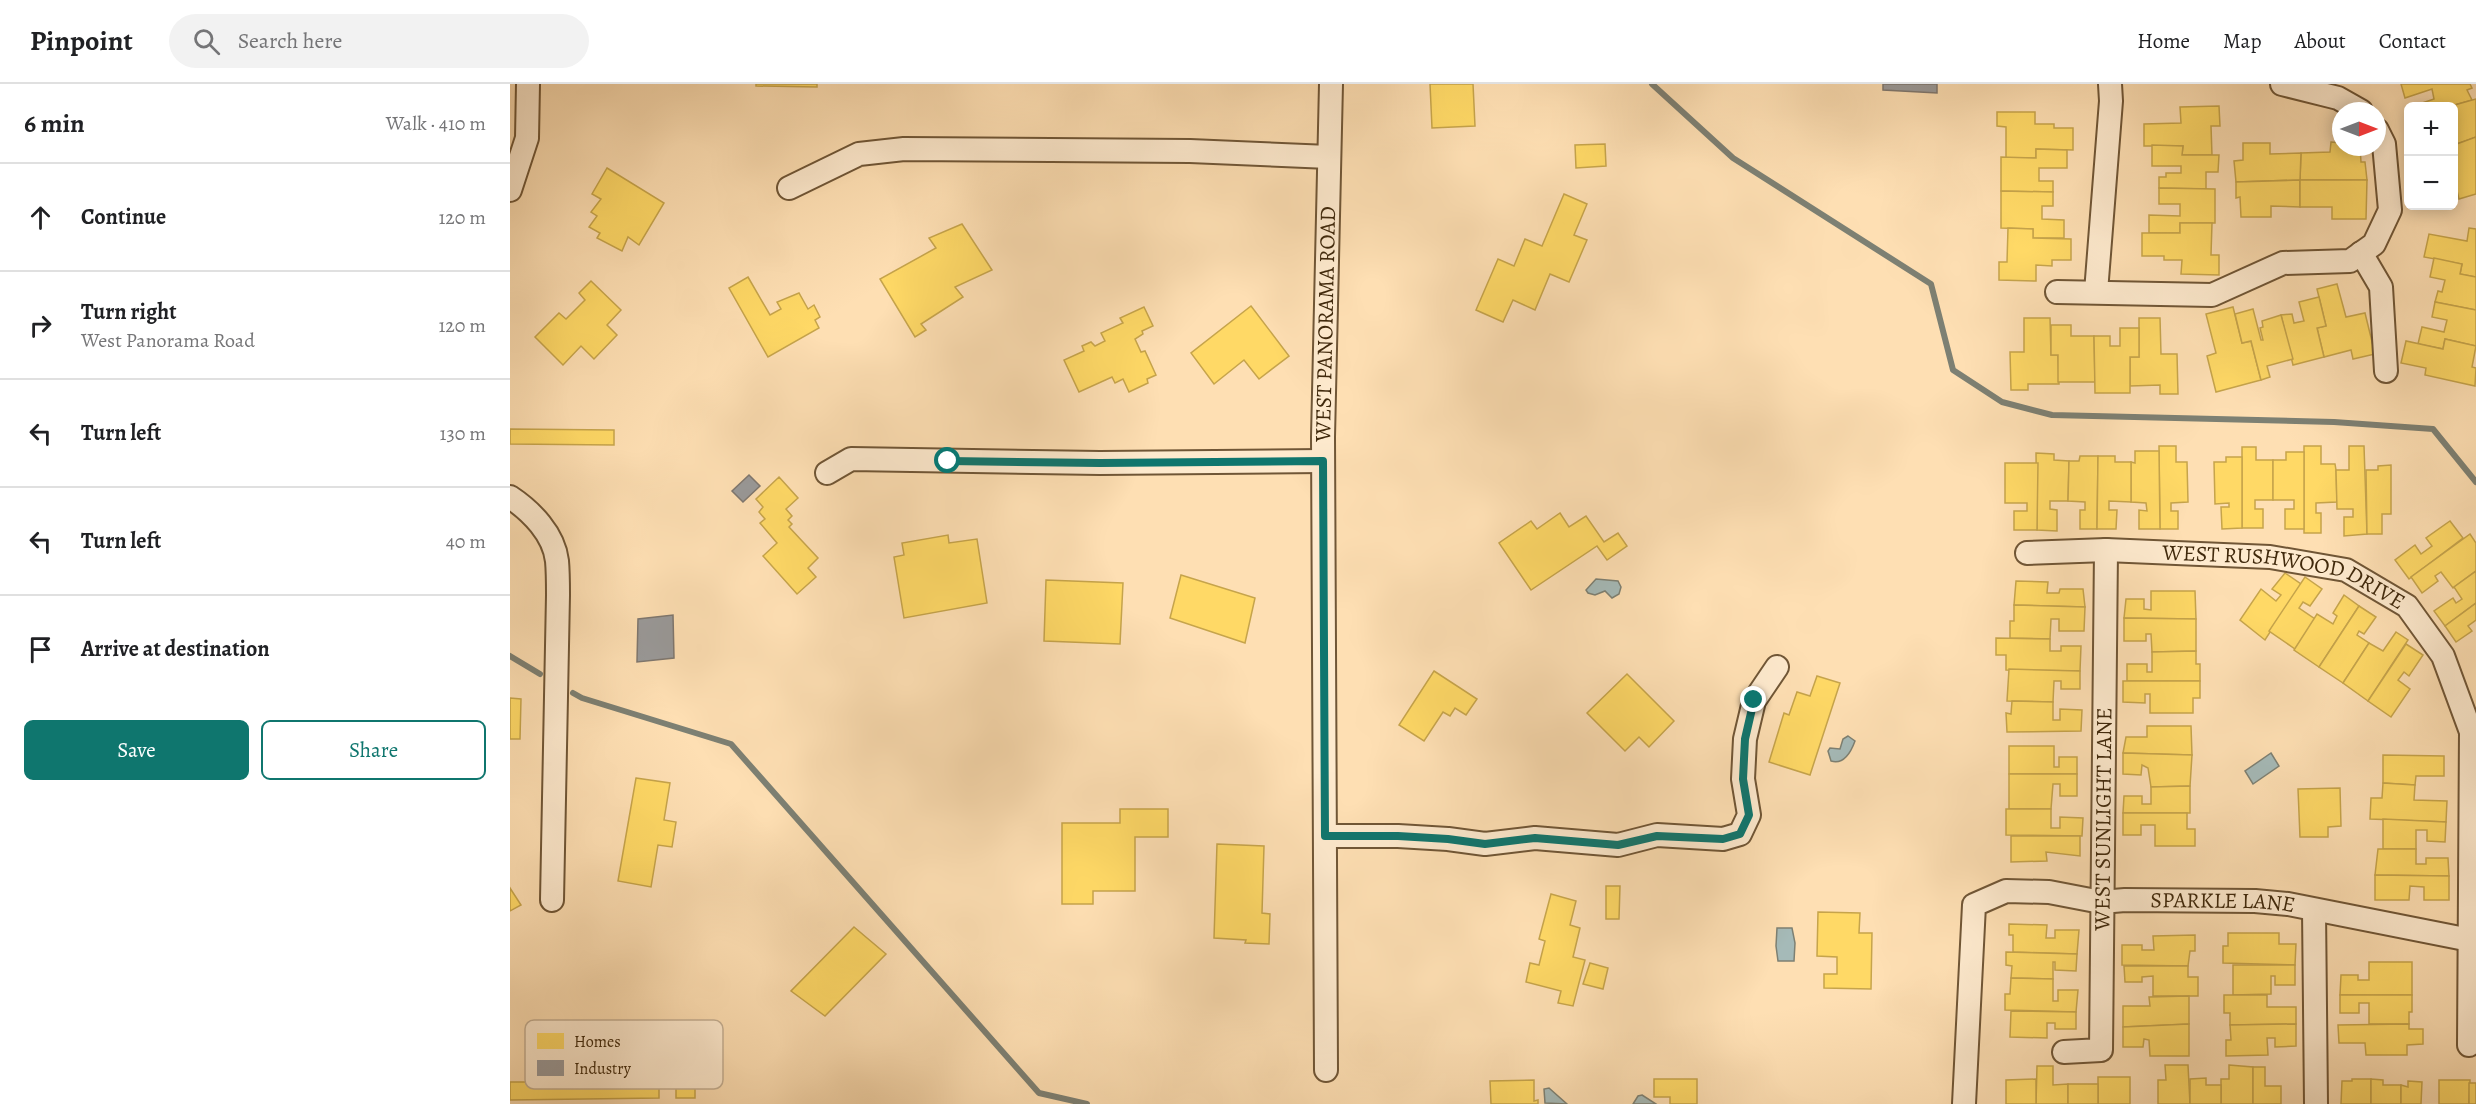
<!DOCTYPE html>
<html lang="en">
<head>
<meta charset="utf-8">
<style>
	:root { --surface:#fff; --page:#f2f2f2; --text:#202124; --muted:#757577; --line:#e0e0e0; --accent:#0f766e }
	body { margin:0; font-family:Alegreya,serif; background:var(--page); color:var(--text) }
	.controls { position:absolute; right:18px; top:18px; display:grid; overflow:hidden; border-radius:9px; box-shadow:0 3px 15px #0003 }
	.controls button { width:54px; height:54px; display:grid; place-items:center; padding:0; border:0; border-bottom:2px solid var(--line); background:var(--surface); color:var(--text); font:30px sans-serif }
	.compass { position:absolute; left:1822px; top:18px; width:54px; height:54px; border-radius:50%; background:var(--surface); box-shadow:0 3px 15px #0003; rotate:90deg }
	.stop { position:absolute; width:18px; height:18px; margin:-14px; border:4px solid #0f766e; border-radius:50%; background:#fff }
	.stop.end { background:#0f766e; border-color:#fff; box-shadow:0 2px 6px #0008 }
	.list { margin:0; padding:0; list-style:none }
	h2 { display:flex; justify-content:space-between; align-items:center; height:78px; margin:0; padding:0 24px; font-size:26px }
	h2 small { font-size:20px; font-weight:400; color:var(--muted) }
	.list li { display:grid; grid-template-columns:39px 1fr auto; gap:18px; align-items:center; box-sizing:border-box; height:108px; padding:0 24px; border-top:2px solid var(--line) }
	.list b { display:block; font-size:22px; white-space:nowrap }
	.list p { margin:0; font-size:20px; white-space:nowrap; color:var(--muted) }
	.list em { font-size:20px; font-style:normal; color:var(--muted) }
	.actions { display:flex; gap:12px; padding:18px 24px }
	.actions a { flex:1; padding:14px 0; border:2px solid var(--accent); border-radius:9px; text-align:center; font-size:21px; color:var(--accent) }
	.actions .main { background:var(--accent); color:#fff }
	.icon { flex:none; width:33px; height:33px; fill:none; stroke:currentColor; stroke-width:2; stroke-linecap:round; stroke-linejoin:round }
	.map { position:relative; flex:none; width:1966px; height:1020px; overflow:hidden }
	header { display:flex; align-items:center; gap:36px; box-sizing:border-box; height:84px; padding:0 30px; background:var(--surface); border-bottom:2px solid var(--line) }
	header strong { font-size:28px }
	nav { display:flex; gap:33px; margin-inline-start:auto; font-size:21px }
	.search { width:420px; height:54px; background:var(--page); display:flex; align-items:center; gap:15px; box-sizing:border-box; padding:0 21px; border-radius:33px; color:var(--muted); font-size:22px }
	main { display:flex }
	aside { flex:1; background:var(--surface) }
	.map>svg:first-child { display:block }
</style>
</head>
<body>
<header>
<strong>Pinpoint</strong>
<div class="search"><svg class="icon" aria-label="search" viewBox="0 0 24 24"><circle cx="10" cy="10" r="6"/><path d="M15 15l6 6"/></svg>Search here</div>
<nav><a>Home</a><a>Map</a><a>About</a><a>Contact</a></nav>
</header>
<main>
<aside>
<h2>6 min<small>Walk · 410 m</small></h2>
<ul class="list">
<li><svg class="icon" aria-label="ahead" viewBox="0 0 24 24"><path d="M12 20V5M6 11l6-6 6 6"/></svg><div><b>Continue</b></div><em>120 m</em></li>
<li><svg class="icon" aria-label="right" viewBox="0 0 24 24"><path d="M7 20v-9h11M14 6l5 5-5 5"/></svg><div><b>Turn right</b><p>West Panorama Road</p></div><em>120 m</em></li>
<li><svg class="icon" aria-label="left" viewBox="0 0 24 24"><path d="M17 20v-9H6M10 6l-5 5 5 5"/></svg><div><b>Turn left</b></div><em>130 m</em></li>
<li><svg class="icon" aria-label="left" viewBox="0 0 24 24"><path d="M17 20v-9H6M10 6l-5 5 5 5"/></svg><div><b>Turn left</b></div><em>40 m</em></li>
<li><svg class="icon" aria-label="arrive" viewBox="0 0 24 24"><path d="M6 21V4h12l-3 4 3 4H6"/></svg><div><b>Arrive at destination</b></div></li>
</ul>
<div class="actions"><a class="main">Save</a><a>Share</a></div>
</aside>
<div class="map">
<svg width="1966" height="1020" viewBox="0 0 1966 1020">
	<rect width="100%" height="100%" fill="#fedfb3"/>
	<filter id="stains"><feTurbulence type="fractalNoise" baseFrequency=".00333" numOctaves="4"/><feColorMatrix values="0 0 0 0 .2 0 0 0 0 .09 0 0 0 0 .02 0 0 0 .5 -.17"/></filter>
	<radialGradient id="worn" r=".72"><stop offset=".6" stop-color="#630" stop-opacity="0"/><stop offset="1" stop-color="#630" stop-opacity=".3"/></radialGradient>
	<g fill="#a5bab8" stroke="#7d8073" stroke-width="1.5">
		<path d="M1086 495 1108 497 1111 503 1109 510 1102 514 1095 507 1085 511 1078 509 1076 506Z"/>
		<path d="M1338 652 1345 657C1341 668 1334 681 1321 677L1318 667 1320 664 1330 665 1333 655Z"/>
		<path d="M1761 669 1769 682 1743 700 1735 687Z"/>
		<path d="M1267 844H1282L1285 859 1284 877H1268L1266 862Z"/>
		<path d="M1039 1004 1057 1020 1035 1019 1034 1005Z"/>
		<path d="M1132 1011 1146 1020H1123L1128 1012Z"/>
	</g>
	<g fill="#ffd966" stroke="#c6a44b" stroke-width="1.5">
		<path d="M246 0H307V3L246 2Z"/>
		<path d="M920 0H963L965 42 922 44Z"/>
		<path d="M1891 0H1960L1962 4 1957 6 1962 16 1941 22H1907L1906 21 1924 15 1922 5 1895 14Z"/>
		<path d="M1966 15V53L1944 61V22H1941Z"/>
		<path d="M1709 22 1710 42H1701L1702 71H1672L1673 62H1634V40L1671 39 1670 23Z"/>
		<path d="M1487 28H1525V40H1544V44H1563V66L1526 65V74H1496V43L1487 42Z"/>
		<path d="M1966 53V110L1949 115 1944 95V73L1947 72 1944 61Z"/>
		<path d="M1821 58 1831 59V63H1850L1851 78H1855L1857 96H1790L1791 69 1820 68Z"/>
		<path d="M1733 59H1760V70L1791 69 1790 96 1726 98 1724 77 1733 76Z"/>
		<path d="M1095 60 1096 82 1066 84 1065 61Z"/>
		<path d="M1642 61 1673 62 1672 71H1709L1708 88H1696V105L1649 104V93H1656V89H1671V82H1642Z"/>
		<path d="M1526 65 1557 66V84H1529V97H1543V108L1491 107V73L1526 74Z"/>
		<path d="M97 84 154 119 129 161 118 153 112 167 87 154 90 149 79 143 87 132 81 128 91 115 82 110Z"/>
		<path d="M1790 96V123L1761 122V133H1731L1730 113 1726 114V98Z"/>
		<path d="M1790 96H1857L1856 135H1822V123H1790Z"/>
		<path d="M1649 104 1705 105V139H1670V149H1639V131L1670 132V120H1649Z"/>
		<path d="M1491 107 1543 108V122H1532V135L1554 136V154H1523V145L1491 144Z"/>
		<path d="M1054 110 1077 120 1064 151 1077 156 1059 198 1040 190 1025 226 1003 216 993 238 966 226 988 175 1004 182 1015 155 1032 162Z"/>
		<path d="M1670 139H1702L1701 171H1709V191L1671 190 1672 176H1654V172H1632V149H1670Z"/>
		<path d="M452 140 482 186 445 203 453 213 411 240 416 246 405 253 370 195 426 164 419 154Z"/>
		<path d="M1498 144 1523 145V154L1561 155V176H1542V182L1526 181V197L1489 196V178H1497Z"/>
		<path d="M1959 144 1966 145V193L1950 190 1952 180 1914 173 1919 150 1957 157Z"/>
		<path d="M1924 174 1952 180 1950 190 1966 193V226L1925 218 1928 207 1932 208 1935 196 1920 193Z"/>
		<path d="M238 193 260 231 271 225 267 218 289 209 298 225 304 221 310 233 305 236 309 244 258 273 219 204Z"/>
		<path d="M81 197 111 226 97 241 107 251 84 275 71 262 53 281 25 253 49 229 56 235 75 216 69 209Z"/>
		<path d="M1827 200 1836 233 1855 229 1865 270 1843 275 1841 266 1814 273 1807 244 1816 242 1807 205Z"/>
		<path d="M1809 213 1816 242 1807 244 1814 273 1783 281 1771 231 1782 230 1784 239 1794 237 1789 218Z"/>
		<path d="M1925 218 1966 226V262L1935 255 1933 265 1908 260 1912 243 1934 248 1937 236 1922 233Z"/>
		<path d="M741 222 779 272 749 295 734 276 704 300 681 269Z"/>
		<path d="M634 223 643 242 632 247 633 250 625 255 631 268 635 267 646 291 637 295 638 299 619 308 613 295 605 299 602 293 569 308 554 276 574 267 572 262 581 258 585 262 595 257 591 249 613 239 610 234Z"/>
		<path d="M1723 223 1732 259 1741 257 1751 296 1706 308 1697 272 1706 269 1696 230Z"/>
		<path d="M1743 225 1751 256H1753L1750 244 1753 243 1752 237 1771 231 1783 275 1757 282 1760 293 1751 296 1741 257 1732 259 1725 230Z"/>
		<path d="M1514 234H1540L1541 271H1548L1549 300H1518V306H1501L1500 268H1514Z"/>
		<path d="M1629 234H1650L1651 270H1667L1668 310H1650V301L1620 302V273H1629Z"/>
		<path d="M1541 241H1561V252H1584L1585 298H1548V271H1541Z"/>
		<path d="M1610 244H1629V273H1620V309H1585L1584 252H1600V262H1610Z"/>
		<path d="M1935 255 1966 262 1962 283 1966 284 1965 302 1915 291 1916 284 1891 279 1896 257 1933 265Z"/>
		<path d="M0 345 104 346V361L0 360Z"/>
		<path d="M1649 362H1666V378H1677L1678 418 1661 419V427H1668V445H1650Z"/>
		<path d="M1794 362H1811V380H1825L1826 386 1827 418 1806 419V429H1811V449H1794Z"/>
		<path d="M1839 362H1854L1857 450 1834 452V433H1843V425H1827L1826 386H1839Z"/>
		<path d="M1732 363H1746V376H1763V416H1745V425H1753V444H1732Z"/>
		<path d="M1625 367H1649L1650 445H1629V426L1637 427 1636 419 1621 418V378L1625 379Z"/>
		<path d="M1776 368H1794V445H1775V425H1784V416H1763V376H1776Z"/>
		<path d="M1526 369 1544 370V376L1559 377 1558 417H1540V425L1547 426V447L1527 446Z"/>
		<path d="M1570 372H1588L1587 445H1570V426H1575V418L1558 417 1559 377H1569Z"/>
		<path d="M1588 372H1605V378H1621V418L1599 417V426H1607L1606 445H1587Z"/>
		<path d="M1716 373H1732V444L1712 445 1711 423H1719V419L1705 420 1704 378H1716Z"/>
		<path d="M1495 379H1528L1527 446H1504V427H1517V419H1495Z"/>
		<path d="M1881 381V430H1872V450H1857L1856 386H1868V382Z"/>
		<path d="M269 393 288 414 276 425 282 432 278 436 282 440 279 443 308 474 298 484 306 493 287 510 253 472 267 459 250 439 255 435 249 428 253 423 246 415Z"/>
		<path d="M1050 429 1059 443 1076 432 1094 458 1108 449 1117 462 1097 476 1087 462 1021 506 989 459 1021 437 1027 445Z"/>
		<path d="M1940 437 1953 454 1899 495 1885 476 1905 461 1911 470 1922 462 1916 454Z"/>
		<path d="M1960 450 1966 459V487L1943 504 1931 488 1925 492 1928 497 1912 509 1901 493Z"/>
		<path d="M438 451 439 459 467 455 477 519 394 534 384 473 394 471 392 459Z"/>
		<path d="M1966 487V519L1935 542 1924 527 1943 514 1946 519 1952 515 1944 503Z"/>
		<path d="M1775 489 1791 500 1755 556 1730 536 1751 505 1766 517 1771 511 1762 505Z"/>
		<path d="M671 491 745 514 735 559 660 534Z"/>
		<path d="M1795 493 1812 505 1800 522 1793 518 1789 524 1805 535 1785 565 1759 547Z"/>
		<path d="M536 496 613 499 610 560 534 557Z"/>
		<path d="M1506 497 1538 498 1537 509H1549L1550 505H1573L1575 523 1504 521Z"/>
		<path d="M1641 507H1685L1686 535 1614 534 1616 515H1634V525L1641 526Z"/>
		<path d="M1834 511 1849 522 1809 583 1784 566 1807 530 1823 540 1827 532 1823 529Z"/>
		<path d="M1966 519V536L1958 542 1962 547 1946 558 1935 542Z"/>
		<path d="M1504 521 1575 523 1574 547H1549V535H1541L1540 555 1500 554V537H1504Z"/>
		<path d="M1849 522 1866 533 1854 550 1849 547 1847 551 1859 559 1833 599 1809 583Z"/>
		<path d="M1614 534 1686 535V567L1642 568 1641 550H1636V557H1614Z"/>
		<path d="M1886 548 1898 556 1858 617 1833 599 1859 559 1873 567Z"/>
		<path d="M1486 554 1540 555V567H1551V562H1571L1570 587 1496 586V571H1486Z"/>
		<path d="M1896 560 1913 571 1899 592 1894 588 1888 596 1900 605 1881 633 1858 617Z"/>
		<path d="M1686 567V580H1690V597H1617V580H1637V588H1642V568Z"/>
		<path d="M1499 585 1570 587V605H1551V597H1544L1543 618 1497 617Z"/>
		<path d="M924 587 967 615 956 631 945 624 940 632 933 628 914 657 889 641Z"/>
		<path d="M1117 590 1164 637 1139 663 1129 653 1115 667 1077 629Z"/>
		<path d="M1307 592 1330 599 1300 691 1259 678 1274 629 1279 631 1287 608 1300 612Z"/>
		<path d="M1613 597H1690V614H1683V629H1640V610H1635V619L1613 618Z"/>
		<path d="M0 614 11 615 10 655H0Z"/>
		<path d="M1502 617 1543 618V636H1550V625L1572 626 1571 647 1497 648 1496 629 1501 630Z"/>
		<path d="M1637 642H1681L1682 671 1613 669 1616 653H1637Z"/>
		<path d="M1499 662H1544V683H1549V673H1567V690H1499Z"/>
		<path d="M1613 669 1682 671 1680 702 1641 703 1638 684 1632 681 1631 691 1613 690Z"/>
		<path d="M1873 671 1934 672V692H1906L1905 701 1873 699Z"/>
		<path d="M1499 690H1567V712H1550V700H1543L1541 725H1499Z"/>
		<path d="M126 694 160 699 154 736 166 738 162 763 148 761 141 803 108 797Z"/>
		<path d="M1873 699 1905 701 1904 716 1937 717 1936 738 1860 735 1861 714H1872Z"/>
		<path d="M1680 702V729H1613L1614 712H1632V720H1641V703Z"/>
		<path d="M1830 704 1831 742 1818 743V753H1790L1788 705Z"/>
		<path d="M610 725H658V753H625V807H583V820H552V739H610Z"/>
		<path d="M1496 725H1541V744H1550V733L1573 734 1572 752 1496 751Z"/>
		<path d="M1613 729H1677V745H1685V762H1645V741H1631V751H1613Z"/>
		<path d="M1873 735 1936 738 1935 758 1917 757V746H1906V765H1873Z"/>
		<path d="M1501 752H1570V772L1536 768 1537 777 1501 778Z"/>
		<path d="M707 760 754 762 752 829 760 830 759 860 735 859 736 856 704 854Z"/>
		<path d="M1868 765H1906V780H1916V774H1938L1939 792 1865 791Z"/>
		<path d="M1865 791 1939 792V816H1914V803L1900 802 1899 816H1865Z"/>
		<path d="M1096 802H1110L1109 835H1096Z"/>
		<path d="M0 804 11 821 0 827Z"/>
		<path d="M1041 810 1066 817 1060 841 1070 844 1063 873 1075 876 1063 922 1048 919 1051 907 1016 898 1020 879 1029 881 1035 857 1029 855Z"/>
		<path d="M1308 828 1350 829 1349 849H1362L1361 905 1314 904V890H1327V873L1307 872Z"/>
		<path d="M1499 840 1537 841 1536 854H1545V846H1569L1567 870 1503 868V851H1499Z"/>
		<path d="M344 843 376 870 315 932 281 907Z"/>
		<path d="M1718 849H1769V860H1786L1785 881 1713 879V862H1718Z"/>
		<path d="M1685 851V867H1680L1678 882 1612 881V861H1632V866H1644L1643 852Z"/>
		<path d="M1496 868 1567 870 1566 887 1545 886V878H1543V895L1501 894 1502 882 1496 881Z"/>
		<path d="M1859 878H1902V911H1830L1831 891H1848V896H1859Z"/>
		<path d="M1080 879 1098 884 1093 905 1073 900Z"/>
		<path d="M1723 881H1785V901H1765V892H1761V910L1723 911Z"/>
		<path d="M1614 882H1678V893H1688V912H1643V892L1632 893V898H1615Z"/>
		<path d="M1501 894 1543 895V917H1548V906H1568L1566 928 1495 926V910H1500Z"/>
		<path d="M1714 911H1757V923H1786V940L1720 941V929H1714Z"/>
		<path d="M1830 911H1902V928H1899V940H1859V919H1849V929H1830Z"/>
		<path d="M1679 912V940L1613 943V922H1640L1639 913Z"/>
		<path d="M1501 927 1566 928V945H1545V939H1537V954L1500 953Z"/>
		<path d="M1679 940V972H1640L1639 956 1634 955 1633 963H1613V943Z"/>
		<path d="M1786 940V962L1765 963V954H1757L1758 971 1716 972V956H1721L1720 941Z"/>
		<path d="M1899 940V945H1913V960L1897 961V971H1856L1855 959H1829L1828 941Z"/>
		<path d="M1655 981H1678L1680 1020H1648V996H1656Z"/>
		<path d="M1719 981 1743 983V1020H1711V995H1719Z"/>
		<path d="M1527 982H1543V1001L1558 1000V1020H1526Z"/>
		<path d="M1743 983H1755V1002H1771V1020H1743Z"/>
		<rect x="1588" y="993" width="32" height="27"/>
		<path d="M1696 994V1001H1711V1020H1680V995Z"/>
		<path d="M1144 995H1187V1020H1160V1013H1144Z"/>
		<path d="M1526 995V1020H1496V996Z"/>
		<path d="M1842 995H1861V1020H1831L1832 997H1842Z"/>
		<path d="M1861 995 1873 996V1001H1891V1020H1861Z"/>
		<path d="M1024 996V1017L1028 1016V1020H981L980 997Z"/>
		<path d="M1929 996H1960L1959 1020H1929Z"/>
		<path d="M1898 997 1912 998 1911 1020H1891V1001L1898 1003Z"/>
		<path d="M0 998H149V1014L0 1016Z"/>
		<rect x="1959" y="999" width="7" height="21"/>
		<rect x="166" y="1000" width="19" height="14"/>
		<rect x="1558" y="1000" width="30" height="20"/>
	</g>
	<g fill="#999" stroke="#7e776f" stroke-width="1.5">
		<path d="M1373 0H1427V9L1373 6Z"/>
		<path d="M239 391 250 402 233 418 222 407Z"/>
		<path d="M163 531 164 574 127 578 128 535Z"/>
	</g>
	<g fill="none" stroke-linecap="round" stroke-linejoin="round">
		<g stroke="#7d8073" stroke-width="6">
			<path d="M1142 0 1223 74 1421 200 1443 286 1492 318 1542 331 1824 338 1923 345 1966 398"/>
			<path d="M0 572 30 590"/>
			<path d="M63 609 72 614 221 660 529 1009 577 1020"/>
		</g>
		<g stroke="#705636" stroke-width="26">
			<g id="minor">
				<path d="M1772 0 1828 14 1851 27"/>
				<path d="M279 104 349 70 394 65 680 67 819 73"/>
				<path d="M0 106 17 54 18 0"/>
				<path d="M1851 169 1871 203 1876 287"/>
				<path d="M1547 208 1702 211 1773 179 1840 177 1864 160 1880 126 1874 60 1867 46"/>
				<path d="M1586 208 1601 17 1600 0"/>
				<path d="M317 389 341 375 590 379 813 377"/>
				<path d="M0 413C21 427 44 450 47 477 48 488 48 499 48 511L42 816"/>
				<path id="s1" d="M1517 469 1596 466 1760 473 1836 486 1897 522 1933 572 1961 648 1959 961"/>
				<path d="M815 752H888L938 755 975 760 1025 754 1108 761 1147 751 1213 755 1230 750 1239 731 1233 695 1235 655 1244 617 1267 583"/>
				<path d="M1804 826 1806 1020"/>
				<path id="s2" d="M1554 968 1591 966 1596 466"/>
				<path id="s3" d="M816 986 813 353 821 0"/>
				<path id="s4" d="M1454 1020 1464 821 1496 807 1539 808 1591 818 1615 816 1745 817 1778 820 1960 856"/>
			</g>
		</g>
		<use href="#minor" stroke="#feeace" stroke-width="22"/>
	</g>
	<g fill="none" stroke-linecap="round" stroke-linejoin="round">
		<path stroke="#0f766e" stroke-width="8" d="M438 377 590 379 813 377 815 752H888L938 755 975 760 1025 754 1108 761 1147 752 1213 755 1230 750 1239 731 1233 695 1235 655 1244 616"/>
	</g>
	<g text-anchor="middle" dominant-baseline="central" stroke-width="6" stroke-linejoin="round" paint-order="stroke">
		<g font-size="22" fill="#40290c" stroke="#feeace">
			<text stroke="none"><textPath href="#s3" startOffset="746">WEST PANORAMA ROAD</textPath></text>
			<text stroke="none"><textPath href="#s1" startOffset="261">WEST RUSHWOOD DRIVE</textPath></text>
			<text stroke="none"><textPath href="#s2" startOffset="268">WEST SUNLIGHT LANE</textPath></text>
			<text stroke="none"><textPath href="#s4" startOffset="452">SPARKLE LANE</textPath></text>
		</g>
	</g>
	<rect x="15" y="936" width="198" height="69" rx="9" fill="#feeace" stroke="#c5b094" stroke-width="1.5"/>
	<rect x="27" y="949" width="27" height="16" fill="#ffd966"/>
	<rect x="27" y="976" width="27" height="16" fill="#999"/>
	<g font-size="16" fill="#40290c">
		<text x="64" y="963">Homes</text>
		<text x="64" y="990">Industry</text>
	</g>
	<rect width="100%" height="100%" filter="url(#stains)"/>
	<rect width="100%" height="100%" fill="url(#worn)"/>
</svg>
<div class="controls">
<button>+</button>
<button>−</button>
</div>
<svg class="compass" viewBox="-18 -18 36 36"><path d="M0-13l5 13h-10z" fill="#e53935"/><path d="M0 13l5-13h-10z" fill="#757577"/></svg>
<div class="stop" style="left:438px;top:377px"></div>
<div class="stop end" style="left:1244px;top:616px"></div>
</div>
</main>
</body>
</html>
